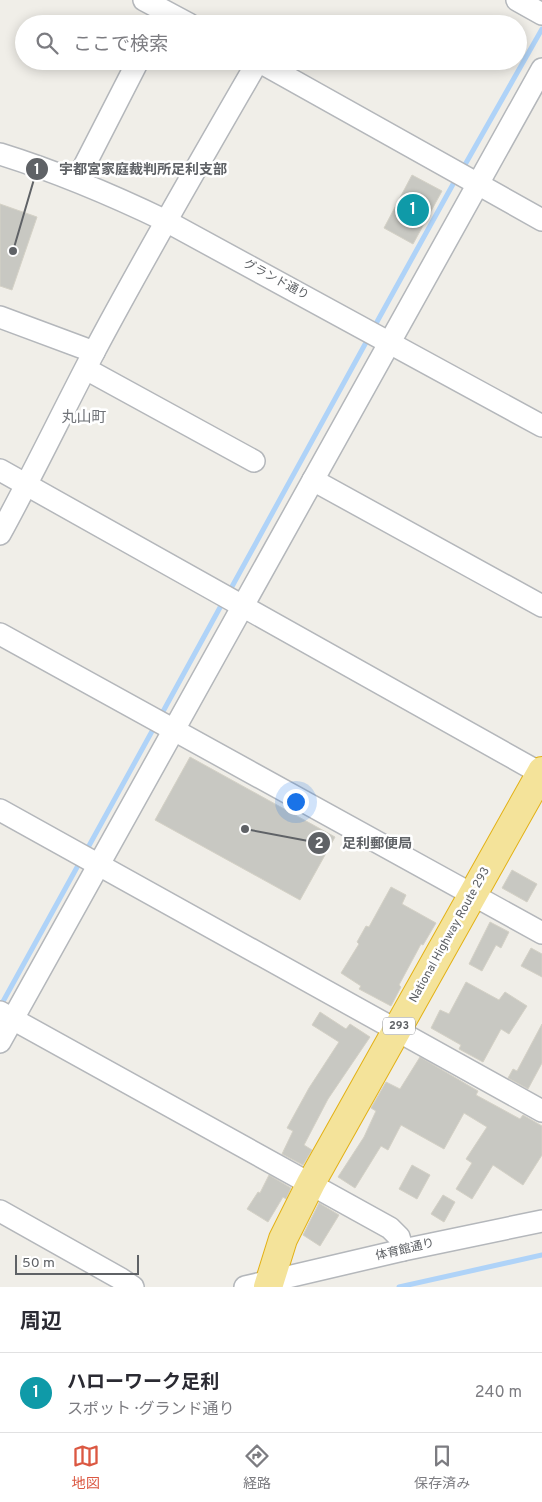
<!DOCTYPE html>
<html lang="ja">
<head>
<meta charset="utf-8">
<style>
	:root { --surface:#fff; --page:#f2f2f3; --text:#2b2b33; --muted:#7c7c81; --line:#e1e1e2; --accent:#db5842 }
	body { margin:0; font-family:Overpass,"Noto Sans JP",sans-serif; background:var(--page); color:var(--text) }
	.scale { position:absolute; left:15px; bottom:12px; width:124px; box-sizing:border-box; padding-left:5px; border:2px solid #5f6266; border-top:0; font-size:14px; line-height:18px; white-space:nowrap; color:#5f6266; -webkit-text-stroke:4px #fff; paint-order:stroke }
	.you { position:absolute; left:295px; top:801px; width:18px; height:18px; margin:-12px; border:4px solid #fff; border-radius:50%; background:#1a73e8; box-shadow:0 0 0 8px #1a73e833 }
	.badge { display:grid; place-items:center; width:32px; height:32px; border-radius:50%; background:var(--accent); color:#fff; font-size:16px; font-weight:700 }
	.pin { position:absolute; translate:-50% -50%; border:2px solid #fff; box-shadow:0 1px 5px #0006 }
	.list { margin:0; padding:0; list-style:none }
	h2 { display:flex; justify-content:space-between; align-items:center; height:65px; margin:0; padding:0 20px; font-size:21px }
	h2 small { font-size:16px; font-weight:400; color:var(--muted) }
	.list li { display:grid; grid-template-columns:32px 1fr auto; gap:15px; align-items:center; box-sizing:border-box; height:80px; padding:0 20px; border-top:1px solid var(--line) }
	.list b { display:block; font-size:19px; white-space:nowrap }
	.list p { margin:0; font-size:16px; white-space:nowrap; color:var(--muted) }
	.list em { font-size:16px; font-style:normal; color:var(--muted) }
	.icon { flex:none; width:28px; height:28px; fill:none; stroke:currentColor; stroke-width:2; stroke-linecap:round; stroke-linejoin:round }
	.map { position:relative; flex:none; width:542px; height:1287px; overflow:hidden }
	.search { position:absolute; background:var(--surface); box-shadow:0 2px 12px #0003; left:15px; right:15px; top:15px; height:55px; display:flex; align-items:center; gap:12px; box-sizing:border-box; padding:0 18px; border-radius:28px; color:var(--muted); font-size:19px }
	.sheet { height:145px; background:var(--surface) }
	nav { display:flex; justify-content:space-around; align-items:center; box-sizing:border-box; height:70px; border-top:1px solid var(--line); background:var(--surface); font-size:14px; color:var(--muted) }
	nav a { display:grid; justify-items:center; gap:2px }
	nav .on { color:var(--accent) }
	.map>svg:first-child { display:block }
</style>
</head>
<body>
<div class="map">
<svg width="542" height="1287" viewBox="0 0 542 1287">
	<rect width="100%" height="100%" fill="#f0eee8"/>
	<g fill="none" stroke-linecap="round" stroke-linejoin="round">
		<g stroke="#afd3f8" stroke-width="5">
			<path d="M462 170 542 29"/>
			<path d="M373 329 457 177"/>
			<path d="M229 592 369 337"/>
			<path d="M160 717 223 602"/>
			<path d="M85 853 156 724"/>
			<path d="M0 1007 81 860"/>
			<path d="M399 1287 542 1255"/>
		</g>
	</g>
	<g fill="#c8c8c2" stroke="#d4d1c6">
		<path d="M412 175 442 191 413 244 384 228Z"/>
		<path d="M0 204 37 217 12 290 0 286Z"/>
		<path d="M190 757 335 837 300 900 155 820Z"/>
		<path d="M512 870 537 884 527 902 502 888Z"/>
		<path d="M391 887 406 895 402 904 436 923 423 945 421 944 399 985 401 987 391 1006 359 989 361 986 341 973 359 944 357 942 366 926 369 927Z"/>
		<path d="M490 922 509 932 501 948 496 945 482 971 469 964Z"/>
		<path d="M531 948 542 954V977L521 966Z"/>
		<path d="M466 982 499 1000 505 992 527 1006 509 1034 501 1029 483 1062 459 1049 461 1045 431 1028 440 1010 449 1014Z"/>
		<path d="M320 1012 346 1029 350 1024 370 1037 328 1099 304 1145 312 1150 303 1165 282 1154 293 1131 287 1128 309 1088 339 1042 312 1025Z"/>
		<path d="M542 1024V1063L528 1089 508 1078 513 1069 517 1071Z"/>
		<path d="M420 1057 478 1091 476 1095 520 1119 523 1115 542 1126V1155L523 1185 493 1165 472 1199 456 1189 472 1163 466 1159 487 1127 464 1113 444 1149 401 1125 388 1150 381 1146 355 1188 338 1177 364 1137 376 1111 371 1108 386 1082 400 1089Z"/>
		<path d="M412 1165 430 1175 417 1199 399 1189Z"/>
		<path d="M269 1175 291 1188 286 1199 283 1197 268 1222 247 1209 258 1192 260 1193Z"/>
		<path d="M443 1195 455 1202 444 1222 431 1214Z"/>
		<path d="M319 1203 339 1215 320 1246 303 1235Z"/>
	</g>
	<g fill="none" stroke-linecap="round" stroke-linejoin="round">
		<g stroke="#b4b7bb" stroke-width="24">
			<g id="minor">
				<path d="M144 0 189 24"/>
				<path d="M517 0 542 14"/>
				<path d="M258 61 542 220"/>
				<path d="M0 154C58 172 112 195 166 221L542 426"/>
				<path d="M77 180 138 61"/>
				<path d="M0 317 94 352"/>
				<path d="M86 369 254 461"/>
				<path d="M0 470 542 774"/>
				<path d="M313 480 542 606"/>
				<path d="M0 534C33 474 62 413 94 352 146 254 202 158 258 61"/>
				<path d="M0 634 542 933"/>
				<path d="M0 810 542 1111"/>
				<path d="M0 1012 390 1228 399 1237 403 1250"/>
				<path d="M0 1042 542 69"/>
				<path d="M0 1211 121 1279 133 1287"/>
				<path d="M245 1287 403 1250 542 1221"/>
			</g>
		</g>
		<g stroke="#e3b114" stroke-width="30">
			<path id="highway" d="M268 1287 283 1239 311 1183 542 771"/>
		</g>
		<use href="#minor" stroke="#fff" stroke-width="21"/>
		<use href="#highway" stroke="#f4e39a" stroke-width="28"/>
	</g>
	<g text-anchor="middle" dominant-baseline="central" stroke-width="5" stroke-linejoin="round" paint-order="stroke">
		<rect fill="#fff" stroke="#8f9194" stroke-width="1" x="383" y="1017.5" width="32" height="17" rx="4"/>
		<g font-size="11" font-weight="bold" fill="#5f6266">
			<text x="399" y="1026">293</text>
		</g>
		<g font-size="12" fill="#5f6266" stroke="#fff">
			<text transform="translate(276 280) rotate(28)">グランド通り</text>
			<text transform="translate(450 935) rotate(-61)">National Highway Route 293</text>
			<text transform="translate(405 1250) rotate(-13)">体育館通り</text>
		</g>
		<g font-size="15" fill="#707378" stroke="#fff">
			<text x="84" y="418">丸山町</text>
		</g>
	</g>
	<path fill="none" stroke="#5f6266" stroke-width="2" d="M13 251L37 169M245 829L319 843"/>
	<g fill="#5f6266" stroke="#fff" stroke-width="2">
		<circle cx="13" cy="251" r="5"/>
		<circle cx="245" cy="829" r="5"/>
		<circle cx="37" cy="169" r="12"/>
		<circle cx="319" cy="843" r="12"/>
	</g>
	<g font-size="15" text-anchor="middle" font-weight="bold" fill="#fff">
		<text x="37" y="174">1</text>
		<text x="319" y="848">2</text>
	</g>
	<g font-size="14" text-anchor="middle" font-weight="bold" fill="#5f6266" stroke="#fff" stroke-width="5" stroke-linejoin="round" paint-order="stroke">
		<text x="143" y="174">宇都宮家庭裁判所足利支部</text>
		<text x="377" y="848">足利郵便局</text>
	</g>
</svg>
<div class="scale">50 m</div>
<div class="you"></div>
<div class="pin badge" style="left:413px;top:210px;background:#0f9aa8">1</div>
<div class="search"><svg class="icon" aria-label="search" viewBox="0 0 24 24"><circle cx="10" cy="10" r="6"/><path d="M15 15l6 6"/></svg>ここで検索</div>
</div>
<section class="sheet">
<h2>周辺<small></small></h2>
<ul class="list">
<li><span class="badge" style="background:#0f9aa8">1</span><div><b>ハローワーク足利</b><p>スポット · グランド通り</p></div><em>240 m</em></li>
</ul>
</section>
<nav>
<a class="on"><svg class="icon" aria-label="map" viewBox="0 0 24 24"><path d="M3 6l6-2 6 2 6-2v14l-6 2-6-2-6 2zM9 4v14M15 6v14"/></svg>地図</a>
<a><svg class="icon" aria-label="directions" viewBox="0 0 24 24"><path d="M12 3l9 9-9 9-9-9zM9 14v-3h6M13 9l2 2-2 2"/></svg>経路</a>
<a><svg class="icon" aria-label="saved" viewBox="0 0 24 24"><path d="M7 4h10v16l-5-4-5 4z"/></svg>保存済み</a>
</nav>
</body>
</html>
